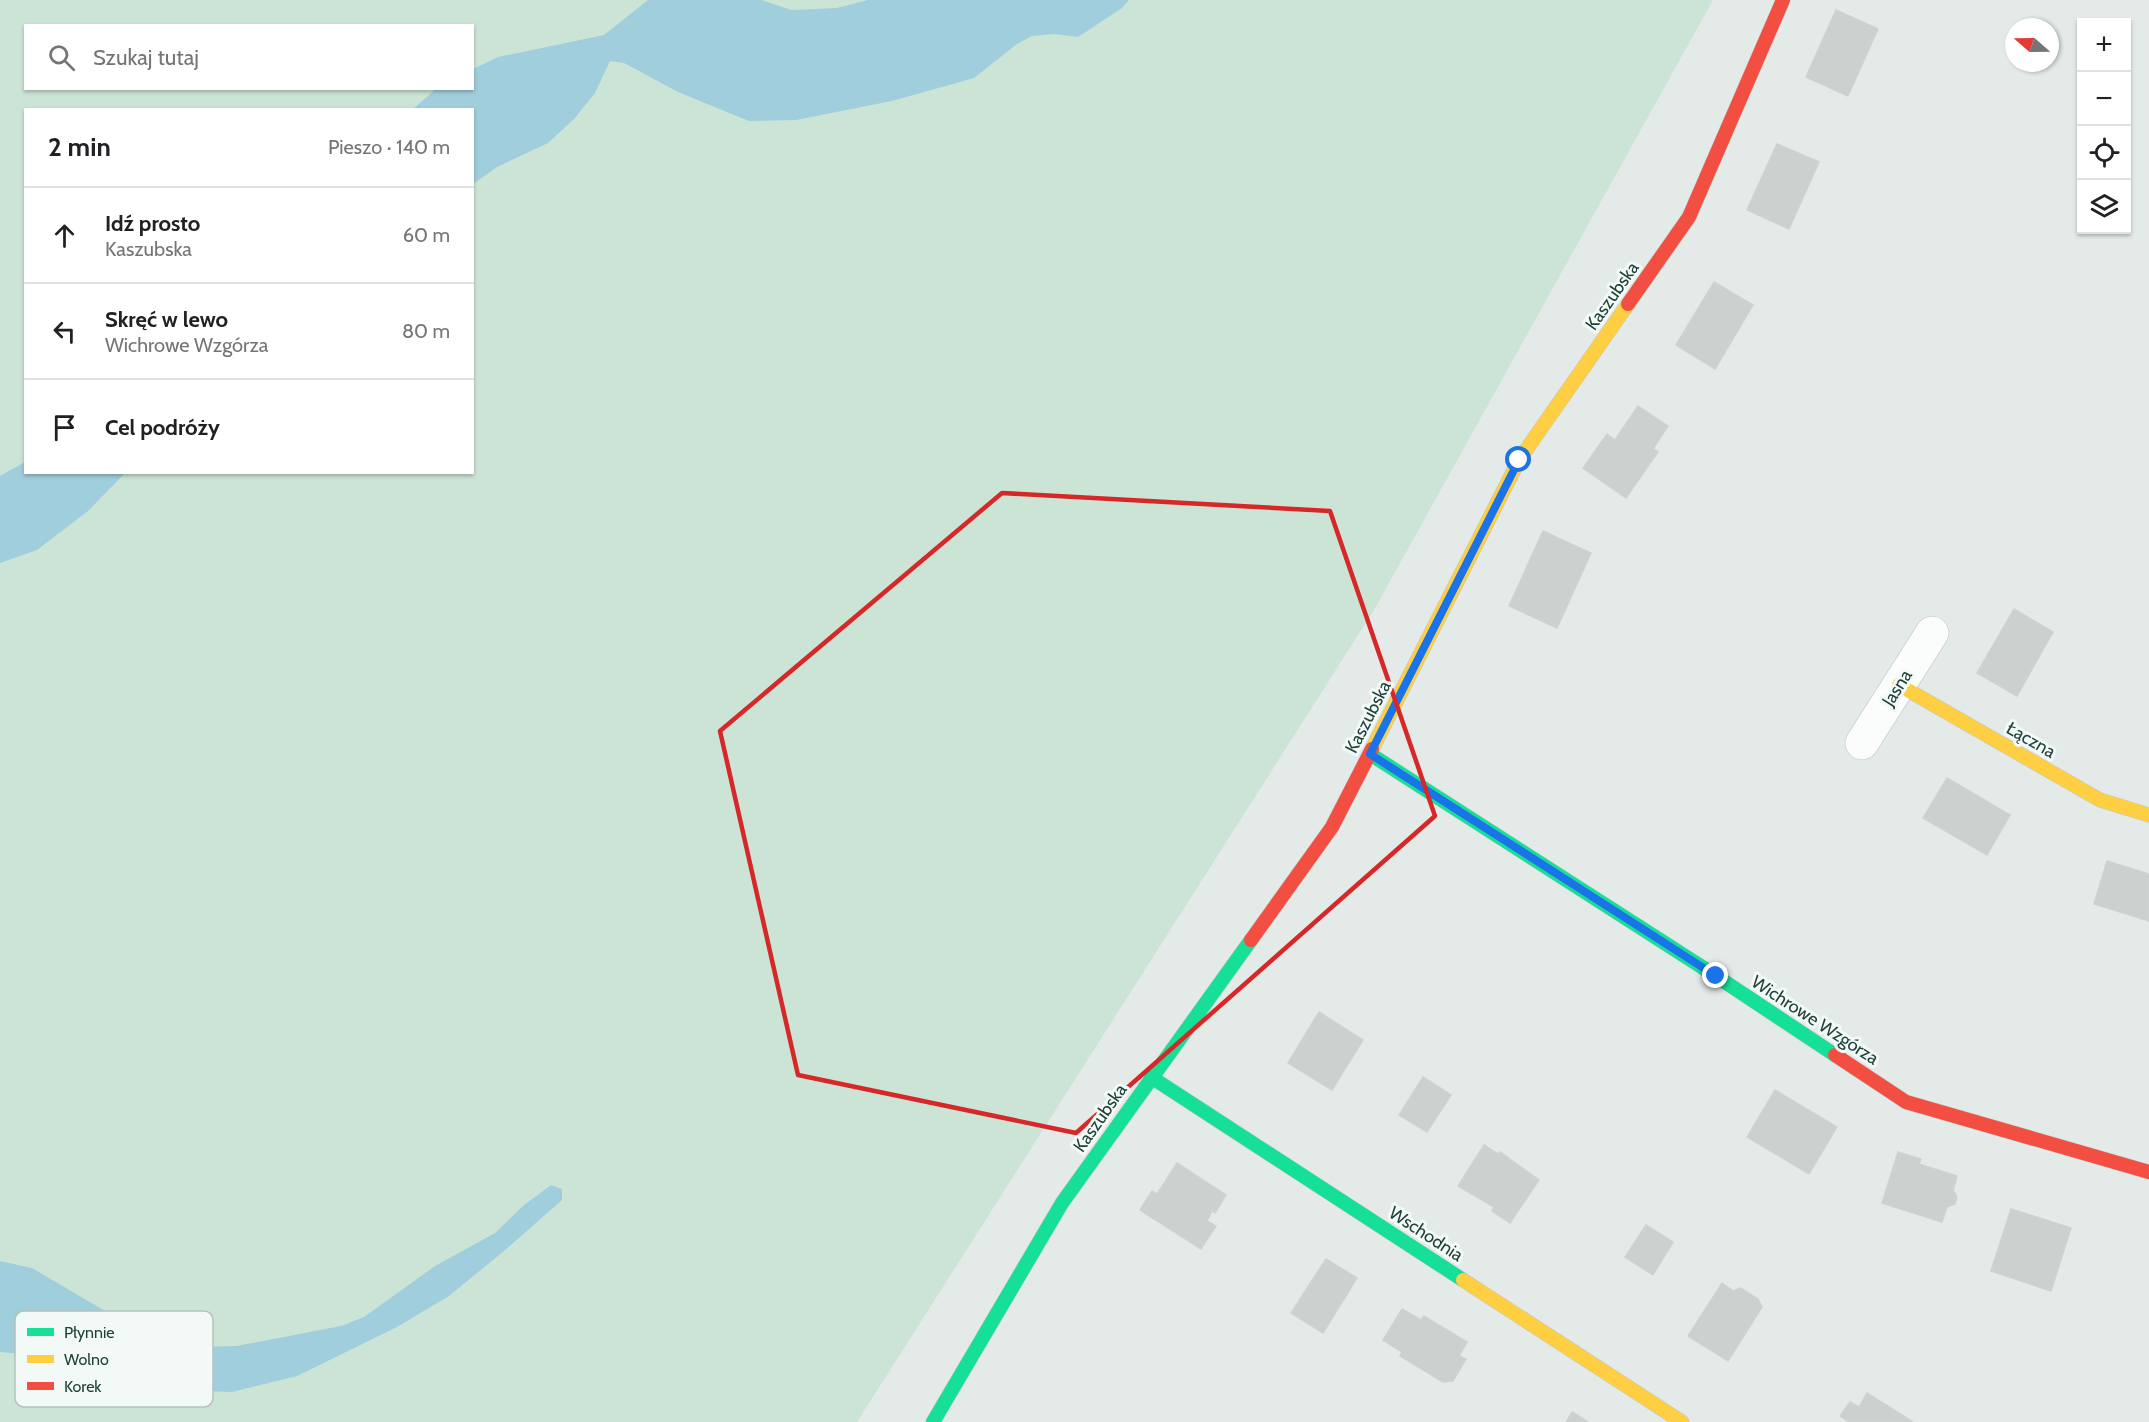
<!DOCTYPE html>
<html lang="pl">
<head>
<meta charset="utf-8">
<style>
	:root { --surface:#fff; --page:#f6f6f6; --text:#202124; --muted:#757577; --line:#e0e0e0 }
	body { margin:0; font-family:Cabin,sans-serif; background:var(--page); color:var(--text) }
	.controls { position:absolute; right:18px; top:18px; display:grid; overflow:hidden; border-radius:0px; box-shadow:0 2px 4px #0004 }
	.controls button { width:54px; height:54px; display:grid; place-items:center; padding:0; border:0; border-bottom:2px solid var(--line); background:var(--surface); color:var(--text); font:30px sans-serif }
	.compass { position:absolute; left:2005px; top:18px; width:54px; height:54px; border-radius:50%; background:var(--surface); box-shadow:0 2px 4px #0004; rotate:290deg }
	.stop { position:absolute; width:18px; height:18px; margin:-14px; border:4px solid #1a73e8; border-radius:50%; background:#fff }
	.stop.end { background:#1a73e8; border-color:#fff; box-shadow:0 2px 6px #0008 }
	.list { margin:0; padding:0; list-style:none }
	h2 { display:flex; justify-content:space-between; align-items:center; height:78px; margin:0; padding:0 24px; font-size:26px }
	h2 small { font-size:20px; font-weight:400; color:var(--muted) }
	.list li { display:grid; grid-template-columns:39px 1fr auto; gap:18px; align-items:center; box-sizing:border-box; height:96px; padding:0 24px; border-top:2px solid var(--line) }
	.list b { display:block; font-size:22px; white-space:nowrap }
	.list p { margin:0; font-size:20px; white-space:nowrap; color:var(--muted) }
	.list em { font-size:20px; font-style:normal; color:var(--muted) }
	.icon { flex:none; width:33px; height:33px; fill:none; stroke:currentColor; stroke-width:2; stroke-linecap:round; stroke-linejoin:round }
	.map { position:relative; flex:none; width:2149px; height:1422px; overflow:hidden }
	.search { position:absolute; background:var(--surface); box-shadow:0 2px 4px #0004; left:24px; top:24px; width:450px; height:66px; display:flex; align-items:center; gap:15px; box-sizing:border-box; padding:0 21px; border-radius:0px; color:var(--muted); font-size:22px }
	.panel { position:absolute; background:var(--surface); box-shadow:0 2px 4px #0004; left:24px; top:108px; width:450px; height:366px; border-radius:0px }
	.map>svg:first-child { display:block }
</style>
</head>
<body>
<div class="map">
<svg width="2149" height="1422" viewBox="0 0 2149 1422">
	<rect width="100%" height="100%" fill="#e4eae8"/>
	<path fill="#cce4d6" fill-rule="evenodd" d="M0 0H1713L1374 610 857 1422H0ZM26 26H472V88H26ZM26 110H472V472H26Z"/>
	<g fill="#a1cedc">
		<path d="M648 0H761L792 10 837 8 868 0H1129L1122 8 1078 37 1054 34 1032 36 1017 44 974 78 892 101 796 120 749 121 678 92 624 63 610 61 595 93 574 119 548 143 497 167 473 184 472 110 413 109 436 89 472 88 473 69 498 57 604 35Z"/>
		<path d="M25 462 26 472 125 473 88 511 37 550 0 563V476Z"/>
		<path d="M551 1185 562 1189V1200L504 1251 449 1296 397 1327 297 1376 232 1392 200 1391 22 1354 0 1352V1261L32 1268 156 1341 201 1347 237 1346 341 1326 364 1317 435 1266 495 1233 524 1205Z"/>
	</g>
	<g fill="#cbd1cf" stroke="#cdd3d1" stroke-width="1.5">
		<path d="M1836 10 1878 29 1848 96 1806 77Z"/>
		<path d="M1777 144 1819 162 1789 229 1747 210Z"/>
		<path d="M1714 282 1753 305 1715 369 1676 345Z"/>
		<path d="M1638 406 1668 426 1653 449 1658 452 1626 498 1583 468 1607 434 1615 440Z"/>
		<path d="M1543 531 1591 553 1557 628 1509 606Z"/>
		<path d="M2014 609 2053 632 2017 696 1977 673Z"/>
		<path d="M1947 778 2010 815 1987 855 1923 818Z"/>
		<path d="M2107 861 2149 874V921L2094 904Z"/>
		<path d="M1319 1012 1363 1040 1332 1090 1288 1063Z"/>
		<path d="M1423 1077 1451 1095 1427 1132 1399 1115Z"/>
		<path d="M1775 1090 1837 1127 1809 1174 1747 1137Z"/>
		<path d="M1484 1145 1498 1154 1500 1152 1539 1180 1510 1223 1492 1211 1494 1207 1458 1186Z"/>
		<path d="M1898 1152 1921 1159 1919 1164 1957 1176 1953 1190 1957 1197 1955 1204 1947 1207 1942 1222 1882 1203Z"/>
		<path d="M1177 1163 1226 1195 1215 1213 1212 1211 1207 1221 1216 1226 1201 1249 1140 1210 1152 1191 1157 1194Z"/>
		<path d="M2011 1209 2071 1228 2051 1291 1991 1271Z"/>
		<path d="M1646 1225 1673 1242 1653 1275 1625 1257Z"/>
		<path d="M1326 1259 1357 1278 1323 1333 1291 1313Z"/>
		<path d="M1722 1283 1733 1291 1741 1288 1758 1299 1762 1307 1728 1361 1688 1336Z"/>
		<path d="M1402 1309 1421 1320 1424 1316 1467 1342 1459 1356 1466 1359 1453 1381 1443 1382 1400 1356 1402 1352 1383 1340Z"/>
		<path d="M1867 1393 1913 1422H1849L1840 1416 1850 1402 1859 1407Z"/>
		<path d="M1572 1412 1588 1422H1566Z"/>
	</g>
	<g fill="none" stroke-linecap="round" stroke-linejoin="round">
		<g stroke="#c1c7c5" stroke-width="34">
			<path id="street" d="M1862 743 1932 633"/>
		</g>
		<g stroke="#c0c8c6" stroke-width="15">
			<g id="fast">
				<path d="M1370 754 1716 976 1835 1055"/>
				<path d="M1151 1077 1463 1280"/>
				<path d="M933 1422 1062 1203 1251 940"/>
			</g>
		</g>
		<g stroke="#c0c8c6" stroke-width="15">
			<g id="slow">
				<path d="M1899 685 2100 800 2149 815"/>
				<path d="M1372 749 1519 460 1628 304"/>
				<path d="M1463 1280 1682 1422"/>
			</g>
		</g>
		<g stroke="#c0c8c6" stroke-width="15">
			<g id="jam">
				<path d="M1628 304 1689 217 1783 0"/>
				<path d="M1251 940 1332 827 1372 749"/>
				<path d="M1835 1055 1906 1102 2149 1172"/>
			</g>
		</g>
		<use href="#street" stroke="#fbfcfc" stroke-width="33"/>
		<use href="#fast" stroke="#16e098" stroke-width="14"/>
		<use href="#slow" stroke="#ffcf43" stroke-width="14"/>
		<use href="#jam" stroke="#f24e42" stroke-width="14"/>
	</g>
	<g fill="none" stroke-linecap="round" stroke-linejoin="round">
		<path stroke="#1a73e8" stroke-width="8" d="M1519 460 1370 754 1716 976"/>
	</g>
	<path fill="none" stroke="#d62828" stroke-width="4.5" stroke-linejoin="round" d="M1002 493 1330 511 1435 816 1076 1133 798 1075 720 731Z"/>
	<g text-anchor="middle" dominant-baseline="central" stroke-width="6" stroke-linejoin="round" paint-order="stroke">
		<g font-size="18" fill="#20403a" stroke="#f2f9f6">
			<text transform="translate(1612 296) rotate(-55)">Kaszubska</text>
			<text transform="translate(1897 688) rotate(-58)">Jasna</text>
			<text transform="translate(1368 717) rotate(-63)">Kaszubska</text>
			<text transform="translate(2031 740) rotate(30)">Łączna</text>
			<text transform="translate(1815 1020) rotate(33)">Wichrowe Wzgórza</text>
			<text transform="translate(1100 1118) rotate(-55)">Kaszubska</text>
			<text transform="translate(1426 1234) rotate(33)">Wschodnia</text>
		</g>
	</g>
	<rect x="15" y="1311" width="198" height="96" rx="9" fill="#f2f9f6" stroke="#b3c2be" stroke-width="1.5"/>
	<rect x="27" y="1328" width="27" height="8" fill="#16e098"/>
	<rect x="27" y="1355" width="27" height="8" fill="#ffcf43"/>
	<rect x="27" y="1382" width="27" height="8" fill="#f24e42"/>
	<g font-size="16" fill="#20403a">
		<text x="64" y="1338">Płynnie</text>
		<text x="64" y="1365">Wolno</text>
		<text x="64" y="1392">Korek</text>
	</g>
</svg>
<div class="controls">
<button>+</button>
<button>−</button>
<button><svg class="icon" aria-label="locate" viewBox="0 0 24 24"><circle cx="12" cy="12" r="6"/><path d="M12 2v4M12 18v4M2 12h4M18 12h4"/></svg></button>
<button><svg class="icon" aria-label="layers" viewBox="0 0 24 24"><path d="M12 4l9 5-9 5-9-5zM3 14l9 5 9-5"/></svg></button>
</div>
<svg class="compass" viewBox="-18 -18 36 36"><path d="M0-13l5 13h-10z" fill="#e53935"/><path d="M0 13l5-13h-10z" fill="#757577"/></svg>
<div class="stop" style="left:1519px;top:460px"></div>
<div class="stop end" style="left:1716px;top:976px"></div>
<div class="search"><svg class="icon" aria-label="search" viewBox="0 0 24 24"><circle cx="10" cy="10" r="6"/><path d="M15 15l6 6"/></svg>Szukaj tutaj</div>
<section class="panel">
<h2>2 min<small>Pieszo · 140 m</small></h2>
<ul class="list">
<li><svg class="icon" aria-label="ahead" viewBox="0 0 24 24"><path d="M12 20V5M6 11l6-6 6 6"/></svg><div><b>Idź prosto</b><p>Kaszubska</p></div><em>60 m</em></li>
<li><svg class="icon" aria-label="left" viewBox="0 0 24 24"><path d="M17 20v-9H6M10 6l-5 5 5 5"/></svg><div><b>Skręć w lewo</b><p>Wichrowe Wzgórza</p></div><em>80 m</em></li>
<li><svg class="icon" aria-label="arrive" viewBox="0 0 24 24"><path d="M6 21V4h12l-3 4 3 4H6"/></svg><div><b>Cel podróży</b></div></li>
</ul>
</section>
</div>
</body>
</html>
